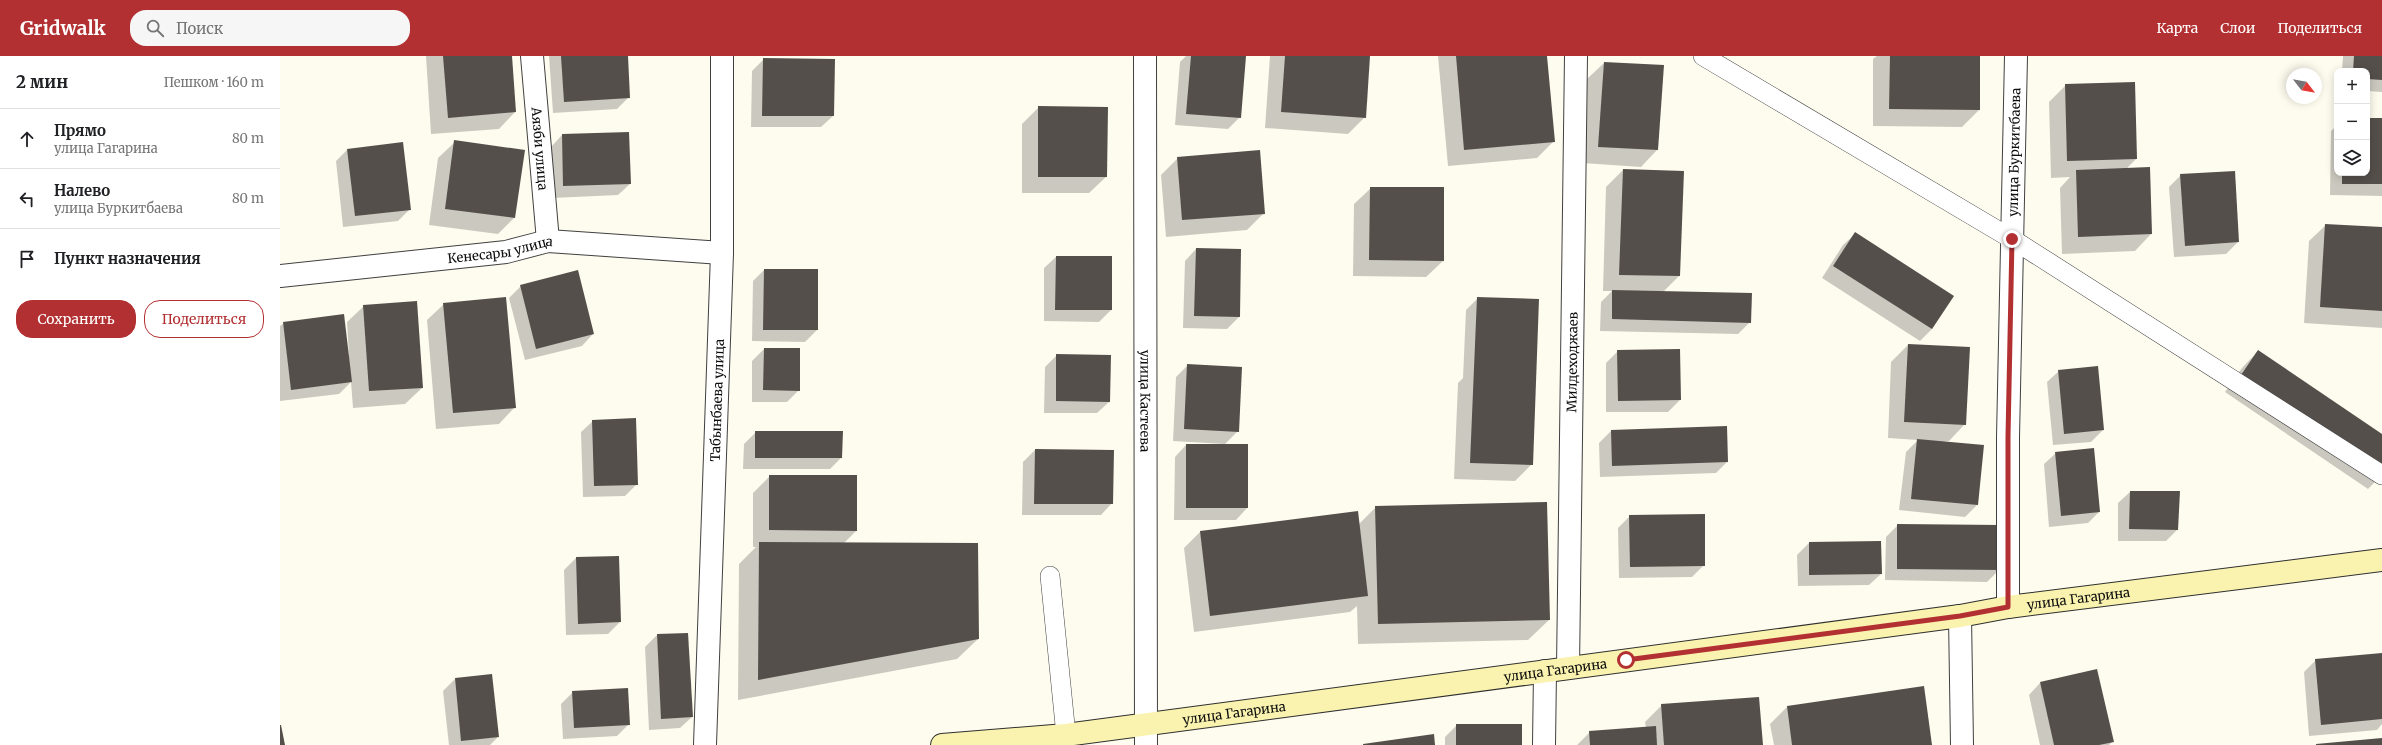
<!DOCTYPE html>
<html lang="ru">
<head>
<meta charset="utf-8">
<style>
	:root { --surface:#fff; --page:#f6f6f6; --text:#202124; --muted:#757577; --line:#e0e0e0; --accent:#b33032 }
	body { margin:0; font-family:Merriweather,serif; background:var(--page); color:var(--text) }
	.controls { position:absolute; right:12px; top:12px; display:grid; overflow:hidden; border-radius:8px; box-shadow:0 2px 10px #0003 }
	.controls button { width:36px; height:36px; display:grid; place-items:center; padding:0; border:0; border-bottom:1px solid var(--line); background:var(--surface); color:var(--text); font:20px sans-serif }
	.compass { position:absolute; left:2006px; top:12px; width:36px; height:36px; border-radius:50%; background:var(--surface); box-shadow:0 2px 10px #0003; rotate:121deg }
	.stop { position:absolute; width:12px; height:12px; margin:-9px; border:3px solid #b33032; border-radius:50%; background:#fff }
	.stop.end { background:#b33032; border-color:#fff; box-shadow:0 1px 4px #0008 }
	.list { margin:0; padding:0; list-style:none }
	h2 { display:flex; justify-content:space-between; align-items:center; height:52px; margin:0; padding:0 16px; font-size:17px }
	h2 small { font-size:13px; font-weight:400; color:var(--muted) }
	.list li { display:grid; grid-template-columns:26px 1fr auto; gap:12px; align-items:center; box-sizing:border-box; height:60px; padding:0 16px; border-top:1px solid var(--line) }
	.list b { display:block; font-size:15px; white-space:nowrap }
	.list p { margin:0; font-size:13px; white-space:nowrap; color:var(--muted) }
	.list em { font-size:13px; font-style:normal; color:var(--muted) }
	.actions { display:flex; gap:8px; padding:12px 16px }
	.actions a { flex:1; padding:9px 0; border:1px solid var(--accent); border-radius:16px; text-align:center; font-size:14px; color:var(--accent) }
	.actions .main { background:var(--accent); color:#fff }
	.icon { flex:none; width:22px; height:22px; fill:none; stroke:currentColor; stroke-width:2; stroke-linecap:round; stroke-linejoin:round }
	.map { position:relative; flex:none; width:2102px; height:689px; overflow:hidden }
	header { display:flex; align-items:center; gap:24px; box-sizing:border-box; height:56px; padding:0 20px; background:var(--accent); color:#fff }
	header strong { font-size:19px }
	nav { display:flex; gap:22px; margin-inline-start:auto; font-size:14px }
	.search { width:280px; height:36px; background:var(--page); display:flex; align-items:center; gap:10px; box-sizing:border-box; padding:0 14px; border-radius:16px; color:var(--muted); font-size:15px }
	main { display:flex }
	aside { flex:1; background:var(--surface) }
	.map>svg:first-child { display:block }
</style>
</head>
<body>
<header>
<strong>Gridwalk</strong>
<div class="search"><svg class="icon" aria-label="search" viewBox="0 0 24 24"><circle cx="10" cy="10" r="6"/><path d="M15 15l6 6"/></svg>Поиск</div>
<nav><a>Карта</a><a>Слои</a><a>Поделиться</a></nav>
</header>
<main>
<aside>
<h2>2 мин<small>Пешком · 160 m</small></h2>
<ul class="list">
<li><svg class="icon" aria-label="ahead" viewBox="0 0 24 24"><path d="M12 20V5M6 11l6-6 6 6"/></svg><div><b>Прямо</b><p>улица Гагарина</p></div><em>80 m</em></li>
<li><svg class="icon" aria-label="left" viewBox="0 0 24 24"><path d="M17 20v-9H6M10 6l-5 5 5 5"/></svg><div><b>Налево</b><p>улица Буркитбаева</p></div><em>80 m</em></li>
<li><svg class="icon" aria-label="arrive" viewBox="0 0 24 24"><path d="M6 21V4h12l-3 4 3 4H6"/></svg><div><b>Пункт назначения</b></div></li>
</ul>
<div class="actions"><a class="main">Сохранить</a><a>Поделиться</a></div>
</aside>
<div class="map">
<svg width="2102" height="689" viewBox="0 0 2102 689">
	<rect width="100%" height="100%" fill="#fefbef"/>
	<g fill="#0003">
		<path d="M146 0H231L235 56 219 73 151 78Z"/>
		<path d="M269 0H347L349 41 337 53 273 57Z"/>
		<path d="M906 0H965L960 61 948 73 895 69 900 6Z"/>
		<path d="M990 0H1089L1085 61 1068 78 985 72Z"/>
		<path d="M1158 0H1266L1274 85 1257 102 1168 110Z"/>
		<path d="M1597 0H1699V54L1682 71 1593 70V3Z"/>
		<path d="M2063 0H2102V36L2087 35V15H2062Z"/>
		<path d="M484 3 553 60 541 71H471L472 15Z"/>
		<path d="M1324 7 1377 94 1361 111 1302 107 1307 23Z"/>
		<path d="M1854 27 1856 103 1846 113 1869 112 1871 178 1855 195 1782 198 1780 132 1790 121 1771 122 1769 46 1786 29Z"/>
		<path d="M759 51 826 121 809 137H742V68Z"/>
		<path d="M2087 63H2102V140L2050 139 2051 75 2057 69V117H2087Z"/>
		<path d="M282 79 350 128 338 139 272 142 271 91Z"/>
		<path d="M175 86 234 162 218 178 149 169 158 102Z"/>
		<path d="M67 94 130 153 118 165 63 171 56 105Z"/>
		<path d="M898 102 984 157 967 174 886 181 881 119Z"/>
		<path d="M1343 114 1403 116 1399 220 1383 236 1470 266 1458 278 1320 275 1321 246 1332 235H1323L1326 131Z"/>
		<path d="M1901 119 1958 186 1946 198 1894 201 1889 131Z"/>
		<path d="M1091 132 1163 205 1146 221 1073 220 1074 148Z"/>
		<path d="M2046 169 2102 172V272L2024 267 2029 185Z"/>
		<path d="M1575 178 1673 240 1652 273 1640 285 1542 222 1563 189Z"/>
		<path d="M916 193 959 261 947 273 903 272 905 205Z"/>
		<path d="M776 201 831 254 819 266 764 265V212Z"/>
		<path d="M484 214 537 274 525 286 472 285 473 225Z"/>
		<path d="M241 230 313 278 302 290 245 304 229 242Z"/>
		<path d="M1198 242 1252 408 1235 425 1174 423 1178 327 1183 322 1186 254Z"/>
		<path d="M164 248 235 351 219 368 156 373 147 264Z"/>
		<path d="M84 250 142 332 125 348 73 352 71 326 59 338 0 345V270L4 267 69 299 67 266Z"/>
		<path d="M1628 289 1685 368 1669 385 1662 386 1703 390 1697 449 1685 461 1619 454 1626 396 1638 384 1608 382 1611 306Z"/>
		<path d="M484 293H519V334L507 346H472V305Z"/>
		<path d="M1338 295 1400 344 1388 356H1326V307Z"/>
		<path d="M1978 295 2102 379V419L2088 433 1945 336 1962 312Z"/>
		<path d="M777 299 829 346 817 357H764L765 311Z"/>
		<path d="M908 309 958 375 945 388 893 385 896 321Z"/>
		<path d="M1779 315 1823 374 1811 386 1773 389 1767 326Z"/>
		<path d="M313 365 357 428 345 440 303 441 301 376Z"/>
		<path d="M1446 371 1447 406 1436 417 1320 421 1319 387 1331 375Z"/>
		<path d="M476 376 561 402 550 413H463L464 388Z"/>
		<path d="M906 389H967V452L956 464H894L895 401Z"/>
		<path d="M755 394 833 395 832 447 821 459H742L743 406Z"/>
		<path d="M1776 397 1819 456 1808 467 1769 471 1764 408Z"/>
		<path d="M490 420 576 475 563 488 698 583 677 603 458 644 459 508 476 491H473V437Z"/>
		<path d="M1850 436 1897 474 1886 485H1838V447Z"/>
		<path d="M1096 451 1269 564 1248 584 1078 588 1077 550 1070 556 914 576 904 492 920 476 1078 469Z"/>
		<path d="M1350 460 1424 509 1412 521 1339 522 1338 472Z"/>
		<path d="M1618 469 1719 514 1707 526 1605 524 1606 481Z"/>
		<path d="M1600 486 1601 518 1589 529 1518 530 1517 499 1529 487Z"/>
		<path d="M338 501 340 566 328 578 286 579 284 514 296 502Z"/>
		<path d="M377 579 412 661 400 672 369 674 365 591Z"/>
		<path d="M2102 598V668L2097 674 2029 680 2024 616 2036 604Z"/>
		<path d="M211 619 218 681 210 689H169L163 635 175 623Z"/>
		<path d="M1760 627 1833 685 1829 689H1760L1749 639Z"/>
		<path d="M1643 631 1651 689H1494L1490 668 1507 651Z"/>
		<path d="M293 636 349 668 337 680 283 683 281 648Z"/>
		<path d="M1382 649 1482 689H1297L1310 676 1366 672 1365 666Z"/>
		<path d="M1177 669 1241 689H1165V681Z"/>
	</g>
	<g fill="#554f4b">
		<path d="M163 0H232L236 56 168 62Z"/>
		<path d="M281 0H348L350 42 284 46Z"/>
		<path d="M911 0H966L961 62 906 58Z"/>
		<path d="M1005 0H1090L1086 62 1001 56Z"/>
		<path d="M1176 0H1267L1275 86 1184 94Z"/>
		<path d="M1610 0H1700V54L1609 53Z"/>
		<path d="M2074 0H2102V24L2087 23V15H2073Z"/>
		<path d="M483 2 555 3 554 60H482Z"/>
		<path d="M1324 6 1384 9 1378 94 1318 91Z"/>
		<path d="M1855 26 1857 103 1787 105 1785 28Z"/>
		<path d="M758 50 828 51 827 121H758Z"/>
		<path d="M2087 62H2102V128H2062V117H2087Z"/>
		<path d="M349 76 351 128 283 130 282 78Z"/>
		<path d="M174 84 245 94 235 162 165 153Z"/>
		<path d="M123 86 131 154 75 160 67 93Z"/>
		<path d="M980 94 985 158 902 164 897 101Z"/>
		<path d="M1870 111 1872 178 1798 181 1796 114Z"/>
		<path d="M1343 113 1404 115 1400 220 1339 219Z"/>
		<path d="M1955 115 1959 186 1905 190 1900 118Z"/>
		<path d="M1090 131H1164V205L1089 204Z"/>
		<path d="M2045 168 2102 171V255L2040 251Z"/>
		<path d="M1575 176 1674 240 1652 273 1553 210Z"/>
		<path d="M916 192 961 193 960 261 914 260Z"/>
		<path d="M776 200H832V254H775Z"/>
		<path d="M484 213H538V274H483Z"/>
		<path d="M298 214 314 278 256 293 240 229Z"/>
		<path d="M1332 234 1472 237 1471 267 1332 263Z"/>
		<path d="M226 241 236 352 173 357 163 247Z"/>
		<path d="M1197 241 1259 243 1253 409 1190 407Z"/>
		<path d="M137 245 143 332 89 335 83 249Z"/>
		<path d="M64 258 72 326 11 334 3 266Z"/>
		<path d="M1628 288 1690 291 1686 369 1624 366Z"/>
		<path d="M484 292H520V335L483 334Z"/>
		<path d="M1400 293 1401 344 1338 345 1337 294Z"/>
		<path d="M1978 294 2102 378V415L1961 319Z"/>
		<path d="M776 298 831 299 830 346 776 345Z"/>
		<path d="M907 308 962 311 959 376 904 373Z"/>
		<path d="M1818 310 1824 374 1784 378 1778 314Z"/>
		<path d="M356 362 358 429 314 430 312 364Z"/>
		<path d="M1447 370 1448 406 1332 410 1331 374Z"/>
		<path d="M475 375H563L562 402H475Z"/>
		<path d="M1637 383 1704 389 1698 449 1631 443Z"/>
		<rect x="906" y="388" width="62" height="64"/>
		<path d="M1814 392 1820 456 1781 460 1775 396Z"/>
		<path d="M755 393 834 394 833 448H754Z"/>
		<path d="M489 419H577V475L489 474Z"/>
		<path d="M1850 435H1900L1898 474 1849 473Z"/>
		<path d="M1267 446 1270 564 1098 568 1095 450Z"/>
		<path d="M1078 455 1088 540 930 560 920 475Z"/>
		<path d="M1425 458V510L1350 511 1349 459Z"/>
		<path d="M1617 468 1721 469 1720 514 1617 513Z"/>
		<path d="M1601 485 1602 518 1529 519V486Z"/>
		<path d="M479 486 698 487 699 583 478 624Z"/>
		<path d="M339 500 341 566 298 568 296 501Z"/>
		<path d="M408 577 413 661 381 663 377 578Z"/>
		<path d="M2102 597V663L2041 669 2035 603Z"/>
		<path d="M1817 613 1834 686 1819 689H1774L1760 626Z"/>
		<path d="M212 618 219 681 181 685 175 622Z"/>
		<path d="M1644 630 1652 689H1512L1507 650Z"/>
		<path d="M348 632 350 669 294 672 292 635Z"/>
		<path d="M1479 641 1483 689H1384L1381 648Z"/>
		<rect x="1176" y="668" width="66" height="21"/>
		<path d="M0 669H1L5 689H0Z"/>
		<path d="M1376 670 1377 689H1310L1309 675Z"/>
		<path d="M1154 678 1155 689H1083V688Z"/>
		<path d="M2102 682V689H2036V688Z"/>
	</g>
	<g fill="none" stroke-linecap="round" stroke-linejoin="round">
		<g stroke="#404040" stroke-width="20">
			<g id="lane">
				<path d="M1423 0 1732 183 2102 419"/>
				<path d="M770 520 786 679"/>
			</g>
		</g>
		<g stroke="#404040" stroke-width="24">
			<g id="street">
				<path id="s1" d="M252 0 268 185"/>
				<path id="s2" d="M865 0 866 689"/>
				<path id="s3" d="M0 220 226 196 268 185 442 197"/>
				<path id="s4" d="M1728 551V381L1736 0"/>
				<path d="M1680 560 1682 689"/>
				<path id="s5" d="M1288 612 1296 0"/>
				<path id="s6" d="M425 689 442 197V0"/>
				<path d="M1264 689 1265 615"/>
			</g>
		</g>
		<g stroke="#2f2f2f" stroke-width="24">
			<g id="secondary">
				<path id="s7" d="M662 689 786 679 1680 560 1728 551 2102 504"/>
			</g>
		</g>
		<use href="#lane" stroke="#fff" stroke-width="19"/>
		<use href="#street" stroke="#fff" stroke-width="22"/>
		<use href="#secondary" stroke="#f9f3af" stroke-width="22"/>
	</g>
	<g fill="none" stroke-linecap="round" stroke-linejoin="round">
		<path stroke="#b33032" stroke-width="5" d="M1346 604 1680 560 1728 551V381L1732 183"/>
	</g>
	<g text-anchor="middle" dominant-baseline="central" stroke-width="4" stroke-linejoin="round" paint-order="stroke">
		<g font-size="13" fill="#0d0d0d" stroke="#fff">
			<text stroke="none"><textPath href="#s1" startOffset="93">Аязби улица</textPath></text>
			<text stroke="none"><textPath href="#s4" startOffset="455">улица Буркитбаева</textPath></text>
			<text stroke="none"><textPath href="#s3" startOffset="222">Кенесары улица</textPath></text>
			<text stroke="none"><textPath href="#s5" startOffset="306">Милдеходжаев</textPath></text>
			<text stroke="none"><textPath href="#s6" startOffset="345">Табынбаева улица</textPath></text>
			<text stroke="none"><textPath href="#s2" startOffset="345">улица Кастеева</textPath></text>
			<text stroke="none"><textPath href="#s7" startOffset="1146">улица Гагарина</textPath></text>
			<text stroke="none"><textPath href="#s7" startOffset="618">улица Гагарина</textPath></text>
			<text stroke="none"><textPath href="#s7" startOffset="294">улица Гагарина</textPath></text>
		</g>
	</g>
</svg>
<div class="controls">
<button>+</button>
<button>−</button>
<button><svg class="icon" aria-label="layers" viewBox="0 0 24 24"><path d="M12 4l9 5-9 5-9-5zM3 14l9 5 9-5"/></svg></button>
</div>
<svg class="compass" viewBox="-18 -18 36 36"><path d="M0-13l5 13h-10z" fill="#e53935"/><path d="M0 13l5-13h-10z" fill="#757577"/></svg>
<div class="stop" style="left:1346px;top:604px"></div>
<div class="stop end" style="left:1732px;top:183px"></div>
</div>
</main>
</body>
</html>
